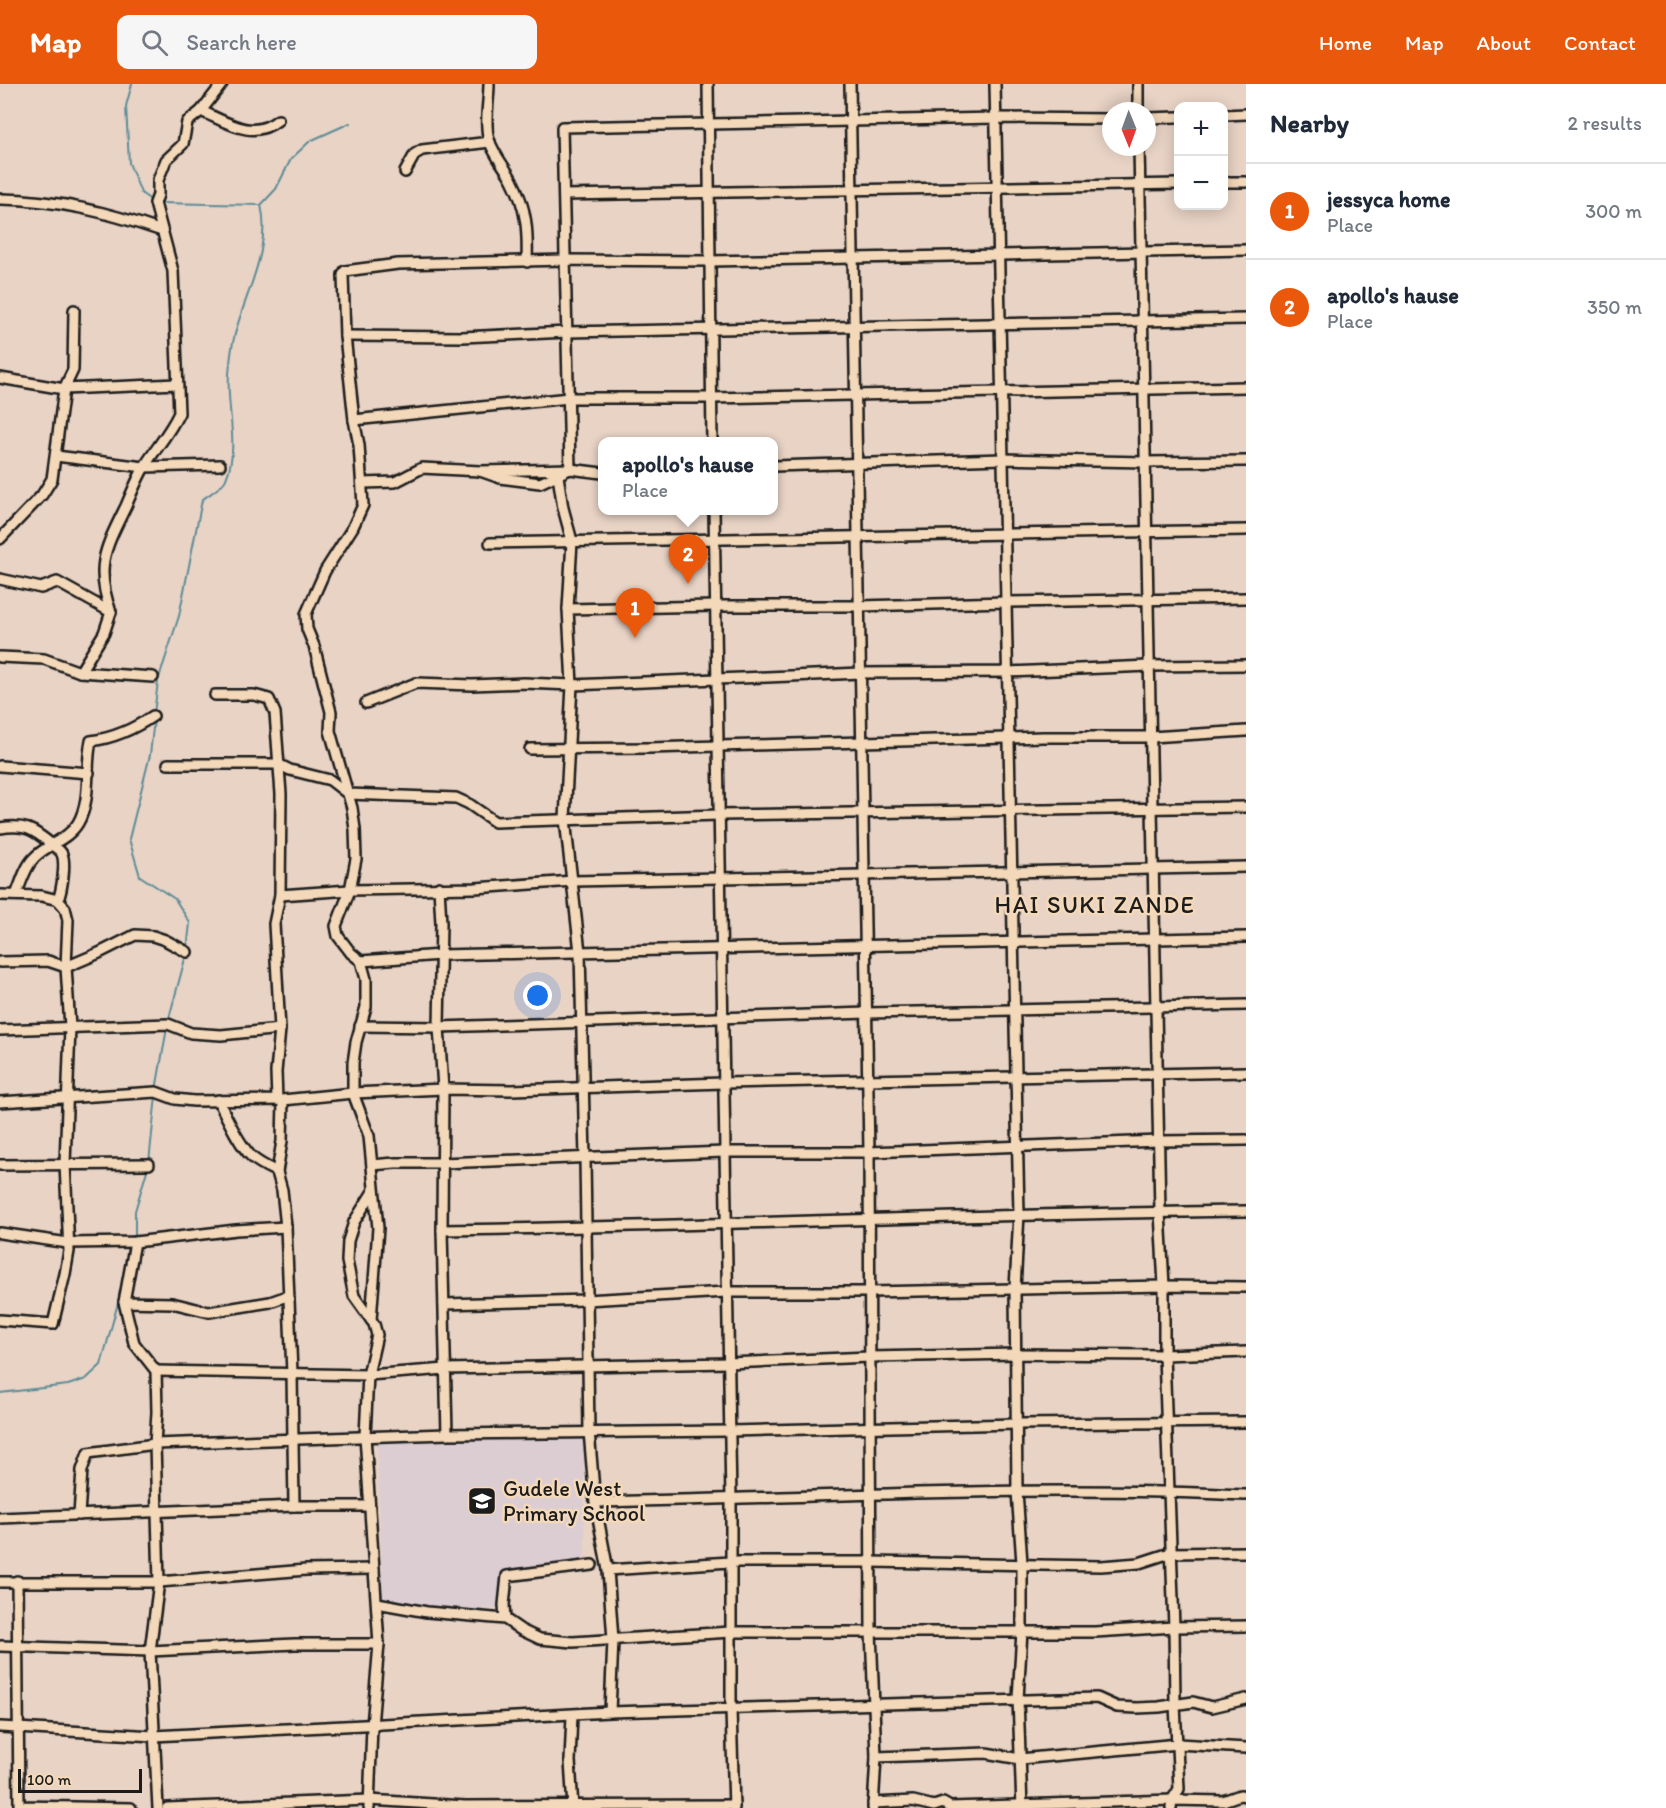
<!DOCTYPE html>
<html lang="en">
<head>
<meta charset="utf-8">
<style>
	:root { --surface:#fff; --page:#f6f6f7; --text:#1f2937; --muted:#747a83; --line:#e0e1e3; --accent:#ea580c }
	body { margin:0; font-family:Itim,sans-serif; background:var(--page); color:var(--text) }
	.controls { position:absolute; right:18px; top:18px; display:grid; overflow:hidden; border-radius:12px; box-shadow:0 3px 15px #0003 }
	.controls button { width:54px; height:54px; display:grid; place-items:center; padding:0; border:0; border-bottom:2px solid var(--line); background:var(--surface); color:var(--text); font:30px sans-serif }
	.compass { position:absolute; left:1102px; top:18px; width:54px; height:54px; border-radius:50%; background:var(--surface); box-shadow:0 3px 15px #0003; rotate:179deg }
	.scale { position:absolute; left:18px; bottom:15px; width:124px; box-sizing:border-box; padding-left:6px; border:3px solid #1c1c1c; border-top:0; font-size:16px; line-height:21px; white-space:nowrap; color:#1c1c1c; -webkit-text-stroke:4px #f3d8ba; paint-order:stroke }
	.you { position:absolute; left:538px; top:912px; width:21px; height:21px; margin:-15px; border:4px solid #fff; border-radius:50%; background:#1a73e8; box-shadow:0 0 0 9px #1a73e833 }
	.badge { display:grid; place-items:center; width:39px; height:39px; border-radius:50%; background:var(--accent); color:#fff; font-size:20px; font-weight:700 }
	.pin { position:absolute; translate:-50% -50px; filter:drop-shadow(0 2px 3px #0008) }
	.pin::after { content:''; position:absolute; top:32px; width:21px; height:18px; background:inherit; clip-path:polygon(0 0,100% 0,50% 100%) }
	.popup { position:absolute; left:598px; top:353px; width:180px; height:78px; box-sizing:border-box; display:grid; place-content:center; border-radius:12px; background:var(--surface); filter:drop-shadow(0 2px 4px #0005); font-size:20px; white-space:nowrap; color:var(--muted) }
	.popup b { font-size:22px; color:var(--text) }
	.popup::after { content:''; position:absolute; left:50%; top:100%; margin-left:-12px; border:12px solid transparent; border-top-color:var(--surface) }
	.list { margin:0; padding:0; list-style:none }
	h2 { display:flex; justify-content:space-between; align-items:center; height:78px; margin:0; padding:0 24px; font-size:26px }
	h2 small { font-size:20px; font-weight:400; color:var(--muted) }
	.list li { display:grid; grid-template-columns:39px 1fr auto; gap:18px; align-items:center; box-sizing:border-box; height:96px; padding:0 24px; border-top:2px solid var(--line) }
	.list b { display:block; font-size:22px; white-space:nowrap }
	.list p { margin:0; font-size:20px; white-space:nowrap; color:var(--muted) }
	.list em { font-size:20px; font-style:normal; color:var(--muted) }
	.icon { flex:none; width:33px; height:33px; fill:none; stroke:currentColor; stroke-width:2; stroke-linecap:round; stroke-linejoin:round }
	.map { position:relative; flex:none; width:1246px; height:1724px; overflow:hidden }
	header { display:flex; align-items:center; gap:36px; box-sizing:border-box; height:84px; padding:0 30px; background:var(--accent); color:#fff }
	header strong { font-size:28px }
	nav { display:flex; gap:33px; margin-inline-start:auto; font-size:21px }
	.search { width:420px; height:54px; background:var(--page); display:flex; align-items:center; gap:15px; box-sizing:border-box; padding:0 21px; border-radius:12px; color:var(--muted); font-size:22px }
	main { display:flex }
	aside { flex:1; background:var(--surface) }
	.map>svg:first-child { display:block }
</style>
</head>
<body>
<header>
<strong>Map</strong>
<div class="search"><svg class="icon" aria-label="search" viewBox="0 0 24 24"><circle cx="10" cy="10" r="6"/><path d="M15 15l6 6"/></svg>Search here</div>
<nav><a>Home</a><a>Map</a><a>About</a><a>Contact</a></nav>
</header>
<main>
<div class="map">
<svg width="1246" height="1724" viewBox="0 0 1246 1724">
	<rect width="100%" height="100%" fill="#e8d3c5"/>
	<filter id="ink" filterUnits="userSpaceOnUse"><feTurbulence type="fractalNoise" baseFrequency=".0167" numOctaves="2"/><feDisplacementMap in="SourceGraphic" scale="12" xChannelSelector="R" yChannelSelector="G"/><feConvolveMatrix kernelMatrix="1 2 1 2 8 2 1 2 1" color-interpolation-filters="sRGB"/></filter>
	<g filter="url(#ink)">
		<path fill="#dbcdd2" d="M584 1352 585 1477 500 1489 501 1524 442 1526 383 1516 377 1358Z"/>
		<g fill="none" stroke-linecap="round" stroke-linejoin="round">
			<g stroke="#5e8c97" stroke-width="2">
				<path d="M132 0 126 22 129 79 141 109 152 117"/>
				<path d="M261 121 276 105 291 75 310 57 350 39"/>
				<path d="M154 630 158 597 179 532 202 416C209 410 223 403 226 395 240 361 226 325 229 290 230 279 231 265 234 254 244 211 272 166 261 121L158 119"/>
				<path d="M154 635 150 671 129 755 140 792 175 815 190 839 187 866"/>
				<path d="M168 938 186 871"/>
				<path d="M156 1006 167 944"/>
				<path d="M149 1078 156 1012"/>
				<path d="M135 1157V1127L148 1083"/>
				<path d="M0 1309 68 1301 86 1295 101 1281 121 1208"/>
			</g>
			<g stroke="#1c1c1c" stroke-width="14">
				<g id="minor">
					<path d="M489 0C489 17 484 39 489 56 494 71 505 83 512 96 527 125 528 147 527 178"/>
					<path d="M708 0 712 358"/>
					<path d="M850 0 869 1068 871 1547 876 1673 873 1724"/>
					<path d="M995 0 1019 1130 1015 1205 1017 1407 1022 1479V1547L1018 1615 1022 1724"/>
					<path d="M1138 0V27"/>
					<path d="M201 27C227 38 252 57 278 36"/>
					<path d="M1224 31 1246 30"/>
					<path d="M1147 34 1178 33"/>
					<path d="M1139 63 1160 1128 1164 1202V1271L1174 1543 1175 1620 1179 1705 1172 1716 1171 1724"/>
					<path d="M405 88 415 70 422 66 490 58"/>
					<path d="M1224 98H1246"/>
					<path d="M564 111 1178 100"/>
					<path d="M0 115C59 116 107 128 162 147"/>
					<path d="M345 252 462 253 567 248 1246 235"/>
					<path d="M0 294 64 305 177 300"/>
					<path d="M354 336 569 314H712L1246 303"/>
					<path d="M56 372 144 383 220 381"/>
					<path d="M774 382 1003 375 1145 378 1246 377"/>
					<path d="M480 387 500 394 540 399 570 385 562 43 996 34 1111 35"/>
					<path d="M558 392 563 424 572 457 568 525"/>
					<path d="M363 399 395 398 422 384 480 387 570 385 602 389"/>
					<path d="M714 426 731 1416V1626L734 1724"/>
					<path d="M0 455 42 411 52 395 64 305 73 286 74 226"/>
					<path d="M490 459 1246 446"/>
					<path d="M0 495 41 504 57 498 111 528"/>
					<path d="M0 573 44 575 80 588 153 593"/>
					<path d="M80 588 104 549 111 528C94 482 106 463 126 422 132 408 138 393 146 380 157 363 170 348 179 329L173 187 155 119 158 111V96L166 76 183 60 187 38 201 27 222 0"/>
					<path d="M215 611H254L269 615 275 629 281 710 280 811 274 840 280 945 276 988 277 1016"/>
					<path d="M366 619 416 599 472 601 524 599 572 601 861 589 1007 588 1149 582 1246 581"/>
					<path d="M530 665 649 664 1043 653H1151L1246 647"/>
					<path d="M168 680H278L290 686 330 696 348 710 456 714 469 720 495 738 719 731 1246 723"/>
					<path d="M0 682 89 689"/>
					<path d="M0 744C25 740 33 745 51 760 55 764 60 765 62 770 66 779 62 806 58 816"/>
					<path d="M439 803 441 839 439 943 443 1005 442 1146 447 1350"/>
					<path d="M0 811 42 812 58 816 65 824 68 836 66 883 70 943 65 1080 69 1167 65 1190 53 1240 0 1236"/>
					<path d="M16 811C21 799 25 783 34 774 47 760 68 756 78 739 92 715 85 683 91 657 113 654 134 645 153 632"/>
					<path d="M280 811 350 806 475 804 573 797 1246 783"/>
					<path d="M361 877 440 871 1246 853"/>
					<path d="M0 878 48 877 66 883 99 869 135 851 153 852 165 856 187 868"/>
					<path d="M360 942 439 943 867 929 1246 921"/>
					<path d="M0 946 168 940 191 949 221 951 280 945"/>
					<path d="M218 1016C226 1032 240 1063 253 1074 260 1080 269 1084 277 1088"/>
					<path d="M283 1016 282 1057 277 1088 282 1106 286 1143 292 1289 294 1422"/>
					<path d="M0 1018 156 1008 175 1015 194 1017 283 1016 353 1009 443 1005 512 1006 723 999 1246 988"/>
					<path d="M0 1081 149 1080"/>
					<path d="M372 1081 395 1079H442L724 1068H869L1159 1057 1246 1056"/>
					<path d="M442 1146C710 1142 978 1130 1246 1127"/>
					<path d="M0 1149 68 1159 135 1158 236 1146 286 1143"/>
					<path d="M135 1158 124 1218 134 1259 156 1287 157 1328 155 1360 159 1498 150 1567 158 1724"/>
					<path d="M124 1218 172 1219 209 1228 270 1218 287 1212"/>
					<path d="M444 1220 586 1216 726 1208H870L1164 1202 1246 1203"/>
					<path d="M371 1236 378 1144 369 1052 353 1009V979L356 958 366 923V895L361 877 351 869 338 852 336 842 350 806 356 775 355 745 352 724 330 647 331 628 314 562 307 545 306 530 325 487 353 443 363 421 359 361 354 336 345 252 343 191 345 187 398 180 566 176 710 177 1246 166"/>
					<path d="M156 1287 368 1291 446 1285 728 1279 870 1273 1016 1270 1164 1271 1246 1268"/>
					<path d="M595 1418C812 1414 1029 1400 1246 1411"/>
					<path d="M79 1431 82 1386 88 1369 155 1360 447 1350 729 1347 1017 1340 1246 1338"/>
					<path d="M0 1434 294 1422H369"/>
					<path d="M608 1486 730 1478H871L1101 1482 1139 1479 1170 1469 1246 1468"/>
					<path d="M17 1497 19 1722 131 1724"/>
					<path d="M0 1498H159L306 1486 374 1485"/>
					<path d="M377 1519 427 1528 505 1535 521 1546 540 1555 573 1558 731 1548H1095L1174 1543 1246 1542"/>
					<path d="M505 1535 504 1521 507 1492 592 1481"/>
					<path d="M0 1562 150 1567 295 1560H379"/>
					<path d="M610 1628 613 1556 608 1486 595 1418 589 1347 585 1074 580 868 565 735 572 601 568 525 716 522H860L1006 518 1246 514"/>
					<path d="M572 1631 570 1677 573 1724"/>
					<path d="M0 1643 154 1652 610 1628 1097 1614 1117 1623 1137 1624 1159 1623 1193 1618 1212 1623 1246 1615"/>
					<path d="M876 1673 986 1669 1020 1675 1178 1660 1246 1664"/>
					<path d="M873 1719 913 1717 934 1722 943 1719 950 1723 1172 1716 1223 1717 1240 1711 1246 1712"/>
					<path d="M167 1724 369 1716 465 1722 734 1721"/>
					<path d="M369 1724 372 1642 379 1560 365 1352 368 1291 377 1251 374 1240 354 1212 347 1177 348 1157 354 1138 374 1106"/>
				</g>
			</g>
			<use href="#minor" stroke="#f3d8ba" stroke-width="9"/>
		</g>
	</g>
	<defs>
		<g id="school-square" transform="scale(1.5)"><rect x="-9" y="-9" width="18" height="18" rx="4" fill="#1c1c1c" stroke="#f3d8ba"/><path d="M0-5L7-2L0 1L-7-2ZM-4 1L0 2.5L4 1V4Q0 6-4 4Z" fill="#fff"/></g>
	</defs>
	<g fill-rule="evenodd">
		<use href="#school-square" x="482" y="1417"/>
	</g>
	<g text-anchor="middle" dominant-baseline="central" stroke-width="5" stroke-linejoin="round" paint-order="stroke">
		<g font-size="22" fill="#1c1c1c" stroke="#f3d8ba" text-anchor="start">
			<text x="503" y="1404">Gudele West<tspan x="503" dy="25">Primary School</tspan></text>
		</g>
		<g font-size="24" letter-spacing="1.5" fill="#1c1c1c" stroke="#f3d8ba">
			<text x="1095" y="820">HAI SUKI ZANDE</text>
		</g>
	</g>
</svg>
<div class="controls">
<button>+</button>
<button>−</button>
</div>
<svg class="compass" viewBox="-18 -18 36 36"><path d="M0-13l5 13h-10z" fill="#e53935"/><path d="M0 13l5-13h-10z" fill="#747a83"/></svg>
<div class="scale">100 m</div>
<div class="you"></div>
<div class="pin badge" style="left:635px;top:554px">1</div>
<div class="pin badge" style="left:688px;top:500px">2</div>
<div class="popup"><b>apollo's hause</b>Place</div>
</div>
<aside>
<h2>Nearby<small>2 results</small></h2>
<ul class="list">
<li><span class="badge">1</span><div><b>jessyca home</b><p>Place</p></div><em>300 m</em></li>
<li><span class="badge">2</span><div><b>apollo's hause</b><p>Place</p></div><em>350 m</em></li>
</ul>
</aside>
</main>
</body>
</html>
